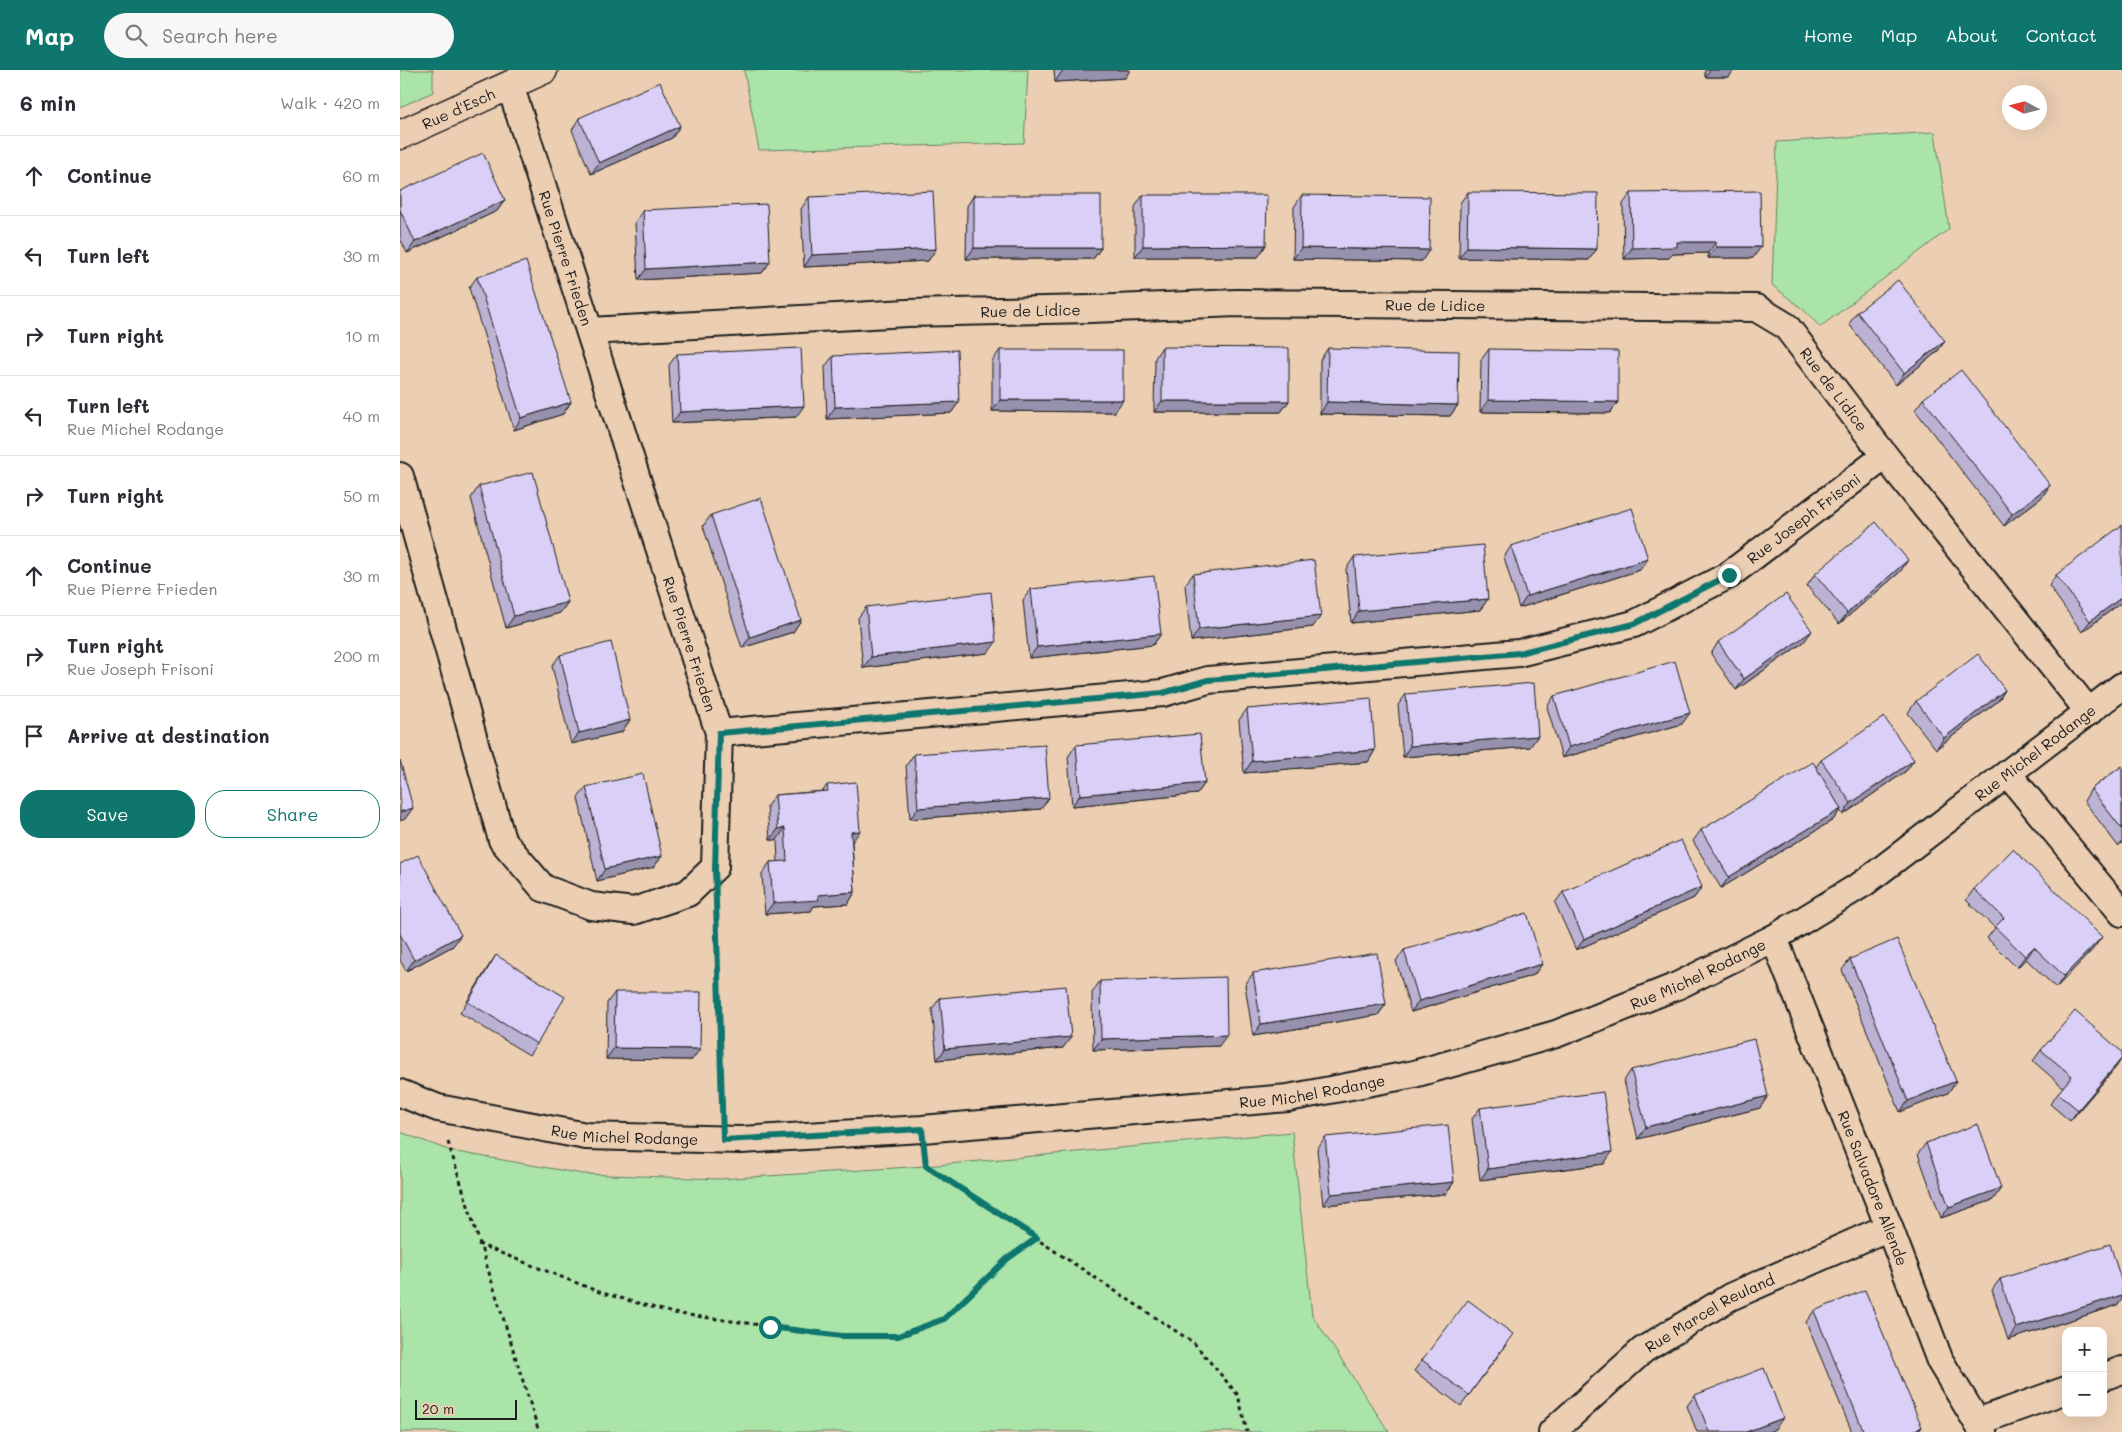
<!DOCTYPE html>
<html lang="en">
<head>
<meta charset="utf-8">
<style>
	:root { --surface:#fff; --page:#f7f7f7; --text:#2b2b33; --muted:#7c7c81; --line:#e1e1e2; --accent:#0f766e }
	body { margin:0; font-family:Mali,sans-serif; background:var(--page); color:var(--text) }
	.controls { position:absolute; right:15px; bottom:15px; display:grid; overflow:hidden; border-radius:10px; box-shadow:0 5px 20px #0002 }
	.controls button { width:45px; height:45px; display:grid; place-items:center; padding:0; border:0; border-bottom:1px solid var(--line); background:var(--surface); color:var(--text); font:25px sans-serif }
	.compass { position:absolute; left:1602px; top:15px; width:45px; height:45px; border-radius:50%; background:var(--surface); box-shadow:0 5px 20px #0002; rotate:277deg }
	.scale { position:absolute; left:15px; bottom:12px; width:102px; box-sizing:border-box; padding-left:5px; border:2px solid #1c1c1c; border-top:0; font-size:14px; line-height:18px; white-space:nowrap; color:#1c1c1c; -webkit-text-stroke:4px #eccfb3; paint-order:stroke }
	.stop { position:absolute; width:15px; height:15px; margin:-11px; border:4px solid #0f766e; border-radius:50%; background:#fff }
	.stop.end { background:#0f766e; border-color:#fff; box-shadow:0 1px 5px #0008 }
	.list { margin:0; padding:0; list-style:none }
	h2 { display:flex; justify-content:space-between; align-items:center; height:65px; margin:0; padding:0 20px; font-size:21px }
	h2 small { font-size:16px; font-weight:400; color:var(--muted) }
	.list li { display:grid; grid-template-columns:32px 1fr auto; gap:15px; align-items:center; box-sizing:border-box; height:80px; padding:0 20px; border-top:1px solid var(--line) }
	.list b { display:block; font-size:19px; white-space:nowrap }
	.list p { margin:0; font-size:16px; white-space:nowrap; color:var(--muted) }
	.list em { font-size:16px; font-style:normal; color:var(--muted) }
	.actions { display:flex; gap:10px; padding:15px 20px }
	.actions a { flex:1; padding:11px 0; border:1px solid var(--accent); border-radius:20px; text-align:center; font-size:18px; color:var(--accent) }
	.actions .main { background:var(--accent); color:#fff }
	.icon { flex:none; width:28px; height:28px; fill:none; stroke:currentColor; stroke-width:2; stroke-linecap:round; stroke-linejoin:round }
	.map { position:relative; flex:none; width:1722px; height:1362px; overflow:hidden }
	header { display:flex; align-items:center; gap:30px; box-sizing:border-box; height:70px; padding:0 25px; background:var(--accent); color:#fff }
	header strong { font-size:24px }
	nav { display:flex; gap:28px; margin-inline-start:auto; font-size:18px }
	.search { width:350px; height:45px; background:var(--page); display:flex; align-items:center; gap:12px; box-sizing:border-box; padding:0 18px; border-radius:28px; color:var(--muted); font-size:19px }
	main { display:flex }
	aside { flex:1; background:var(--surface) }
	.map>svg:first-child { display:block }
</style>
</head>
<body>
<header>
<strong>Map</strong>
<div class="search"><svg class="icon" aria-label="search" viewBox="0 0 24 24"><circle cx="10" cy="10" r="6"/><path d="M15 15l6 6"/></svg>Search here</div>
<nav><a>Home</a><a>Map</a><a>About</a><a>Contact</a></nav>
</header>
<main>
<aside>
<h2>6 min<small>Walk · 420 m</small></h2>
<ul class="list">
<li><svg class="icon" aria-label="ahead" viewBox="0 0 24 24"><path d="M12 20V5M6 11l6-6 6 6"/></svg><div><b>Continue</b></div><em>60 m</em></li>
<li><svg class="icon" aria-label="left" viewBox="0 0 24 24"><path d="M17 20v-9H6M10 6l-5 5 5 5"/></svg><div><b>Turn left</b></div><em>30 m</em></li>
<li><svg class="icon" aria-label="right" viewBox="0 0 24 24"><path d="M7 20v-9h11M14 6l5 5-5 5"/></svg><div><b>Turn right</b></div><em>10 m</em></li>
<li><svg class="icon" aria-label="left" viewBox="0 0 24 24"><path d="M17 20v-9H6M10 6l-5 5 5 5"/></svg><div><b>Turn left</b><p>Rue Michel Rodange</p></div><em>40 m</em></li>
<li><svg class="icon" aria-label="right" viewBox="0 0 24 24"><path d="M7 20v-9h11M14 6l5 5-5 5"/></svg><div><b>Turn right</b></div><em>50 m</em></li>
<li><svg class="icon" aria-label="ahead" viewBox="0 0 24 24"><path d="M12 20V5M6 11l6-6 6 6"/></svg><div><b>Continue</b><p>Rue Pierre Frieden</p></div><em>30 m</em></li>
<li><svg class="icon" aria-label="right" viewBox="0 0 24 24"><path d="M7 20v-9h11M14 6l5 5-5 5"/></svg><div><b>Turn right</b><p>Rue Joseph Frisoni</p></div><em>200 m</em></li>
<li><svg class="icon" aria-label="arrive" viewBox="0 0 24 24"><path d="M6 21V4h12l-3 4 3 4H6"/></svg><div><b>Arrive at destination</b></div></li>
</ul>
<div class="actions"><a class="main">Save</a><a>Share</a></div>
</aside>
<div class="map">
<svg width="1722" height="1362" viewBox="0 0 1722 1362">
	<rect width="100%" height="100%" fill="#eccfb3"/>
	<filter id="ink" filterUnits="userSpaceOnUse"><feTurbulence type="fractalNoise" baseFrequency=".02" numOctaves="2"/><feDisplacementMap in="SourceGraphic" scale="10" xChannelSelector="R" yChannelSelector="G"/><feConvolveMatrix kernelMatrix="1 2 1 2 8 2 1 2 1" color-interpolation-filters="sRGB"/></filter>
	<g filter="url(#ink)">
		<g fill="#abe4a9" stroke="#648062">
			<path d="M0 0H33V22L0 37Z"/>
			<path d="M344 0H628L624 73 359 80Z"/>
			<path d="M1535 62 1549 159 1420 257 1406 242 1372 215 1377 72Z"/>
			<path d="M0 1062 51 1081 183 1104 319 1109 526 1096 892 1062 912 1245 989 1362H0Z"/>
		</g>
		<g fill="none" stroke-linecap="round" stroke-linejoin="round">
			<g stroke="#1c1c1c" stroke-width="30">
				<g id="street">
					<path id="s1" d="M190 261 507 243 691 239 837 233 1356 238 1386 256 1485 386 1689 642"/>
					<path d="M0 406 102 770 143 818 191 836 234 841 288 823 315 797 319 663 110 15"/>
					<path id="s2" d="M319 663 763 623 808 610 1119 583 1234 554 1329 505 1485 386"/>
					<path d="M1608 704 1722 843"/>
					<path id="s3" d="M1374 868 1489 1157 1540 1291 1583 1362"/>
					<path id="s4" d="M0 1023 38 1038 186 1066 341 1070 522 1059 888 1028 1014 1004 1156 964 1277 916 1374 868 1464 813 1722 616"/>
					<path d="M1703 1307 1722 1300"/>
					<path d="M1577 1352 1666 1320"/>
					<path id="s5" d="M1152 1362 1243 1280 1330 1227 1489 1157"/>
				</g>
			</g>
			<g stroke="#1c1c1c" stroke-width="31">
				<g id="secondary">
					<path id="s6" d="M0 65 143 0"/>
				</g>
			</g>
			<g stroke="#1c1c1c" stroke-width="3" stroke-dasharray="4 4" stroke-linecap="butt">
				<path d="M316 841 322 1039"/>
				<path d="M48 1072 139 1362"/>
				<path d="M525 1089 526 1096 794 1273 838 1325 847 1362"/>
				<path d="M78 1174 202 1223 273 1243 442 1266H498L544 1249 607 1189 637 1168"/>
			</g>
			<use href="#street" stroke="#eccfb3" stroke-width="26"/>
			<use href="#secondary" stroke="#eccfb3" stroke-width="28"/>
		</g>
		<g fill="#bbb2d4" stroke="#1c1c1c">
			<path d="M654 0H730L725 8 655 12Z"/>
			<path d="M1305 0H1334L1329 7H1305Z"/>
			<path d="M179 48 280 56 272 68 191 104 172 60Z"/>
			<path d="M0 121 105 130 97 141 7 183 0 168Z"/>
			<path d="M1068 122 1189 190 1059 188 1060 133Z"/>
			<path d="M1231 123 1353 188H1308V183L1273 184 1269 188 1224 189 1223 134Z"/>
			<path d="M574 125 701 178 693 189H566L567 136Z"/>
			<path d="M743 125 866 175 858 187H735V137Z"/>
			<path d="M902 125 1022 191 893 189 894 137Z"/>
			<path d="M409 127 536 179 528 191 404 197 401 139Z"/>
			<path d="M243 140 370 192 362 203 238 210 235 152Z"/>
			<path d="M77 207 171 332 163 344 114 360 69 218Z"/>
			<path d="M1457 242 1545 271 1537 282 1496 315 1449 254Z"/>
			<path d="M762 277 889 331 881 342H754L755 288Z"/>
			<path d="M928 278 1058 335 1050 346 920 344V290Z"/>
			<path d="M1089 279 1218 332 1210 343 1080 342 1081 290Z"/>
			<path d="M600 280 715 342 592 341V291Z"/>
			<path d="M277 284 396 347 272 353 269 295Z"/>
			<path d="M433 286 559 332 551 343 427 349 425 297Z"/>
			<path d="M1523 329 1650 415 1642 427 1604 456 1515 340Z"/>
			<path d="M79 416 168 532 160 543 106 558 71 428Z"/>
			<path d="M311 445 401 550 393 562 342 578 303 456Z"/>
			<path d="M1111 476 1240 500 1119 538 1104 487Z"/>
			<path d="M954 487 1088 529 1080 540 951 553 946 499Z"/>
			<path d="M1500 502 1439 554 1407 516 1415 504Z"/>
			<path d="M793 504 913 557 791 571 785 515Z"/>
			<path d="M1656 505 1722 532 1682 562 1649 516Z"/>
			<path d="M631 519 761 564 753 575 629 588 623 530Z"/>
			<path d="M466 537 588 583 463 598 458 548Z"/>
			<path d="M1318 572H1404L1336 620 1311 584Z"/>
			<path d="M160 585 222 662 171 674 152 596Z"/>
			<path d="M1605 620 1598 631 1536 679 1508 643 1516 631Z"/>
			<path d="M1006 624 1130 677 1003 687 998 635Z"/>
			<path d="M1154 626 1282 654 1162 688 1147 637Z"/>
			<path d="M847 639 975 680 968 692 844 703 839 650Z"/>
			<path d="M676 675 805 713 797 724 672 736 668 687Z"/>
			<path d="M514 684 641 739 510 749 506 696Z"/>
			<path d="M1421 690H1514L1506 701 1443 745 1440 740 1433 750 1321 818 1293 771 1301 760 1416 697Z"/>
			<path d="M1722 696V773L1718 776 1684 731 1691 719Z"/>
			<path d="M427 715 452 772 455 822 448 834 414 836 411 841 365 844 362 804 370 792H378L377 770H370L367 736 375 725 423 721Z"/>
			<path d="M186 717 262 786 254 797 197 811 178 728Z"/>
			<path d="M0 794 53 876 6 901 0 890Z"/>
			<path d="M1302 817 1294 828 1176 880 1155 833 1163 822Z"/>
			<path d="M1574 819 1694 878 1656 918 1626 889 1617 898 1587 868 1595 858 1566 830Z"/>
			<path d="M1004 880 1142 894 1134 905 1011 942 996 891Z"/>
			<path d="M96 885 137 974 129 985 60 943 88 897Z"/>
			<path d="M1450 889 1548 1023 1500 1042 1442 900Z"/>
			<path d="M853 903 986 934 978 945 853 966 845 915Z"/>
			<path d="M700 911 819 976 693 980 692 923Z"/>
			<path d="M215 922 292 990 206 989 207 933Z"/>
			<path d="M540 928 663 978 537 990 532 939Z"/>
			<path d="M1641 980 1717 996 1670 1051 1650 1034 1663 1017 1633 991Z"/>
			<path d="M1231 1000 1360 1038 1238 1069 1224 1011Z"/>
			<path d="M1080 1038 1204 1094 1080 1110 1072 1049Z"/>
			<path d="M925 1067 1054 1112 1046 1124 923 1135 917 1079Z"/>
			<path d="M1526 1073 1593 1130 1541 1148 1518 1084Z"/>
			<path d="M1600 1209 1718 1235 1608 1270 1592 1220Z"/>
			<path d="M1414 1241 1522 1357 1518 1362H1452L1406 1252Z"/>
			<path d="M1106 1275 1061 1336 1014 1301 1022 1290Z"/>
			<path d="M1295 1325 1375 1359 1368 1362H1297L1287 1336Z"/>
		</g>
		<g fill="#9891ad" stroke="#1c1c1c">
			<path d="M663 0H730L725 8 655 12Z"/>
			<path d="M1310 0H1334L1329 7H1305Z"/>
			<path d="M280 56 272 68 191 104 199 93Z"/>
			<path d="M105 130 97 141 7 183 15 172Z"/>
			<path d="M1277 172H1316L1308 183 1273 184 1269 188 1224 189 1232 178Z"/>
			<path d="M866 175 858 187H735L743 176Z"/>
			<path d="M1067 177 1197 179 1189 190 1059 188Z"/>
			<path d="M1316 177H1361L1353 188H1308Z"/>
			<path d="M574 178H701L693 189H566Z"/>
			<path d="M901 178 1029 180 1022 191 893 189Z"/>
			<path d="M536 179 528 191 404 197 412 185Z"/>
			<path d="M370 192 362 203 238 210 246 199Z"/>
			<path d="M1545 271 1537 282 1496 315 1504 303Z"/>
			<path d="M600 330H723L715 342 592 341Z"/>
			<path d="M1088 330 1218 332 1210 343 1080 342Z"/>
			<path d="M762 331H889L881 342H754Z"/>
			<path d="M171 332 163 344 114 360 121 348Z"/>
			<path d="M559 332 551 343 427 349 435 337Z"/>
			<path d="M927 332 1058 335 1050 346 920 344Z"/>
			<path d="M404 336 396 347 272 353 280 342Z"/>
			<path d="M1650 415 1642 427 1604 456 1612 444Z"/>
			<path d="M1248 489 1240 500 1119 538 1127 526Z"/>
			<path d="M1508 490 1500 502 1439 554 1447 543Z"/>
			<path d="M1722 527V532L1682 562 1690 551Z"/>
			<path d="M1088 529 1080 540 951 553 959 541Z"/>
			<path d="M168 532 160 543 106 558 114 546Z"/>
			<path d="M921 546 913 557 791 571 799 559Z"/>
			<path d="M401 550 393 562 342 578 350 567Z"/>
			<path d="M1412 561 1404 572 1336 620 1344 609Z"/>
			<path d="M761 564 753 575 629 588 637 577Z"/>
			<path d="M596 572 588 583 463 598 471 587Z"/>
			<path d="M1605 620 1598 631 1536 679 1544 668Z"/>
			<path d="M1290 643 1282 654 1162 688 1169 677Z"/>
			<path d="M230 650 222 662 171 674 179 663Z"/>
			<path d="M1138 666 1130 677 1003 687 1010 676Z"/>
			<path d="M975 680 968 692 844 703 852 691Z"/>
			<path d="M1514 690 1506 701 1443 745 1451 733Z"/>
			<path d="M805 713 797 724 672 736 680 725Z"/>
			<path d="M649 728 641 739 510 749 518 738Z"/>
			<path d="M13 738 5 749 0 751V742Z"/>
			<path d="M1441 739 1433 750 1321 818 1329 807Z"/>
			<path d="M385 758 377 770H370L378 759Z"/>
			<path d="M460 761 452 772 443 773 451 762Z"/>
			<path d="M262 786 254 797 197 811 205 799Z"/>
			<path d="M1302 817 1294 828 1176 880 1184 869Z"/>
			<path d="M455 822 448 834 414 836 411 841 365 844 373 833 418 825Z"/>
			<path d="M61 865 53 876 6 901 14 890Z"/>
			<path d="M1702 867 1694 878 1656 918 1664 906Z"/>
			<path d="M1634 877 1626 889 1617 898 1625 886Z"/>
			<path d="M1142 894 1134 905 1011 942 1019 931Z"/>
			<path d="M986 934 978 945 853 966 861 954Z"/>
			<path d="M827 965 819 976 693 980 701 969Z"/>
			<path d="M671 967 663 978 537 990 545 979Z"/>
			<path d="M214 978 300 979 292 990 206 989Z"/>
			<path d="M1722 988 1717 996 1670 1051 1678 1040Z"/>
			<path d="M1556 1011 1548 1023 1500 1042 1508 1031Z"/>
			<path d="M1368 1026 1360 1038 1238 1069 1246 1057Z"/>
			<path d="M1212 1082 1204 1094 1080 1110 1088 1099Z"/>
			<path d="M1054 1112 1046 1124 923 1135 931 1124Z"/>
			<path d="M1601 1118 1593 1130 1541 1148 1549 1137Z"/>
			<path d="M1722 1225V1229L1718 1235 1608 1270 1616 1258Z"/>
			<path d="M1383 1348 1375 1359 1368 1362H1346Z"/>
			<path d="M1522 1357 1518 1362H1510Z"/>
		</g>
		<g fill="#d9cff7" stroke="#1c1c1c">
			<path d="M260 12 280 56 199 93 179 48Z"/>
			<path d="M83 83 105 130 15 172 0 140V121Z"/>
			<path d="M533 121 536 179 412 185 409 127Z"/>
			<path d="M1360 121 1361 177H1316V172H1277V177L1232 178 1231 123Z"/>
			<path d="M1068 122 1198 123 1197 179 1067 177Z"/>
			<rect x="574" y="125" width="127" height="53"/>
			<path d="M743 125H867L866 175 743 176Z"/>
			<path d="M902 125 1030 127 1029 180 901 178Z"/>
			<path d="M367 134 370 192 246 199 243 140Z"/>
			<path d="M126 191 171 332 121 348 77 207Z"/>
			<path d="M1498 210 1545 271 1504 303 1457 242Z"/>
			<path d="M762 277 889 278V331H762Z"/>
			<path d="M401 278 404 336 280 342 277 284Z"/>
			<path d="M928 278 1059 281 1058 335 927 332Z"/>
			<path d="M1089 279 1218 281V332L1088 330Z"/>
			<path d="M557 280 559 332 435 337 433 286Z"/>
			<rect x="600" y="280" width="123" height="50"/>
			<path d="M1561 300 1650 415 1612 444 1523 329Z"/>
			<path d="M133 402 168 532 114 546 79 416Z"/>
			<path d="M361 428 401 550 350 567 311 445Z"/>
			<path d="M1232 438 1248 489 1127 526 1111 476Z"/>
			<path d="M1476 452 1508 490 1447 543 1415 504Z"/>
			<path d="M1722 455V527L1690 551 1656 505Z"/>
			<path d="M1083 475 1088 529 959 541 954 487Z"/>
			<path d="M914 490 921 546 799 559 793 504Z"/>
			<path d="M754 506 761 564 637 577 631 519Z"/>
			<path d="M591 522 596 572 471 587 466 537Z"/>
			<path d="M1386 524 1412 561 1344 609 1318 572Z"/>
			<path d="M211 572 230 650 179 663 160 585Z"/>
			<path d="M1578 584 1605 620 1544 668 1516 631Z"/>
			<path d="M1275 591 1290 643 1169 677 1154 626Z"/>
			<path d="M1134 613 1138 666 1010 676 1006 624Z"/>
			<path d="M971 628 975 680 852 691 847 639Z"/>
			<path d="M1484 647 1514 690 1451 733 1421 690Z"/>
			<path d="M800 664 805 713 680 725 676 675Z"/>
			<path d="M645 675 649 728 518 738 514 684Z"/>
			<path d="M0 690 13 738 0 742Z"/>
			<path d="M1413 692 1441 739 1329 807 1301 760Z"/>
			<path d="M1722 696V759L1691 719Z"/>
			<path d="M243 704 262 786 205 799 186 717Z"/>
			<path d="M456 712 460 761 451 762 455 822 418 825 419 830 373 833 370 792 387 791 385 758 378 759 375 725 428 721 427 715Z"/>
			<path d="M1281 770 1302 817 1184 869 1163 822Z"/>
			<path d="M1613 779 1702 867 1664 906 1634 877 1625 886 1595 857 1604 848 1574 819Z"/>
			<path d="M18 785 61 865 14 890 0 864V794Z"/>
			<path d="M1127 843 1142 894 1019 931 1004 880Z"/>
			<path d="M1497 869 1556 1011 1508 1031 1450 889Z"/>
			<path d="M977 883 986 934 861 954 853 903Z"/>
			<path d="M96 885 165 927 137 974 68 932Z"/>
			<path d="M826 907 827 965 701 969 700 911Z"/>
			<path d="M666 916 671 967 545 979 540 928Z"/>
			<path d="M215 922H301L300 979 214 978Z"/>
			<path d="M1675 941 1722 982V988L1678 1040 1658 1023 1672 1006 1641 980Z"/>
			<path d="M1354 969 1368 1026 1246 1057 1231 1000Z"/>
			<path d="M1203 1022 1212 1082 1088 1099 1080 1038Z"/>
			<path d="M1578 1054 1601 1118 1549 1137 1526 1073Z"/>
			<path d="M1048 1055 1054 1112 931 1124 925 1067Z"/>
			<path d="M1710 1174 1722 1213V1225L1616 1258 1600 1209Z"/>
			<path d="M1465 1220 1522 1357 1510 1362H1464L1414 1241Z"/>
			<path d="M1068 1230 1113 1264 1069 1325 1022 1290Z"/>
			<path d="M1364 1298 1383 1348 1346 1362H1309L1295 1325Z"/>
		</g>
	</g>
	<g fill="none" stroke-linecap="round" stroke-linejoin="round" filter="url(#ink)">
		<path stroke="#0f766e" stroke-width="6" d="M370 1257 442 1266H498L544 1249 607 1189 637 1168 526 1096 522 1059 323 1070 315 798 319 663 763 623 808 610 1119 583 1234 554 1329 505"/>
	</g>
	<g text-anchor="middle" dominant-baseline="central" stroke-width="4.5" stroke-linejoin="round" paint-order="stroke">
		<g font-size="15" fill="#1c1c1c" stroke="#eccfb3">
			<text stroke="none"><textPath href="#s6" startOffset="64">Rue d'Esch</textPath></text>
			<text transform="translate(166 188) rotate(72)">Rue Pierre Frieden</text>
			<text stroke="none"><textPath href="#s1" startOffset="846">Rue de Lidice</textPath></text>
			<text stroke="none"><textPath href="#s1" startOffset="441">Rue de Lidice</textPath></text>
			<text stroke="none"><textPath href="#s1" startOffset="1281">Rue de Lidice</textPath></text>
			<text stroke="none"><textPath href="#s2" startOffset="1124">Rue Joseph Frisoni</textPath></text>
			<text transform="translate(290 574) rotate(72)">Rue Pierre Frieden</text>
			<text stroke="none"><textPath href="#s4" startOffset="1730">Rue Michel Rodange</textPath></text>
			<text stroke="none"><textPath href="#s4" startOffset="1325">Rue Michel Rodange</textPath></text>
			<text stroke="none"><textPath href="#s4" startOffset="920">Rue Michel Rodange</textPath></text>
			<text stroke="none"><textPath href="#s4" startOffset="230">Rue Michel Rodange</textPath></text>
			<text stroke="none"><textPath href="#s3" startOffset="269">Rue Salvadore Allende</textPath></text>
			<text stroke="none"><textPath href="#s5" startOffset="199">Rue Marcel Reuland</textPath></text>
		</g>
	</g>
</svg>
<div class="controls">
<button>+</button>
<button>−</button>
</div>
<svg class="compass" viewBox="-18 -18 36 36"><path d="M0-13l5 13h-10z" fill="#e53935"/><path d="M0 13l5-13h-10z" fill="#7c7c81"/></svg>
<div class="scale">20 m</div>
<div class="stop" style="left:370px;top:1257px"></div>
<div class="stop end" style="left:1329px;top:505px"></div>
</div>
</main>
</body>
</html>
